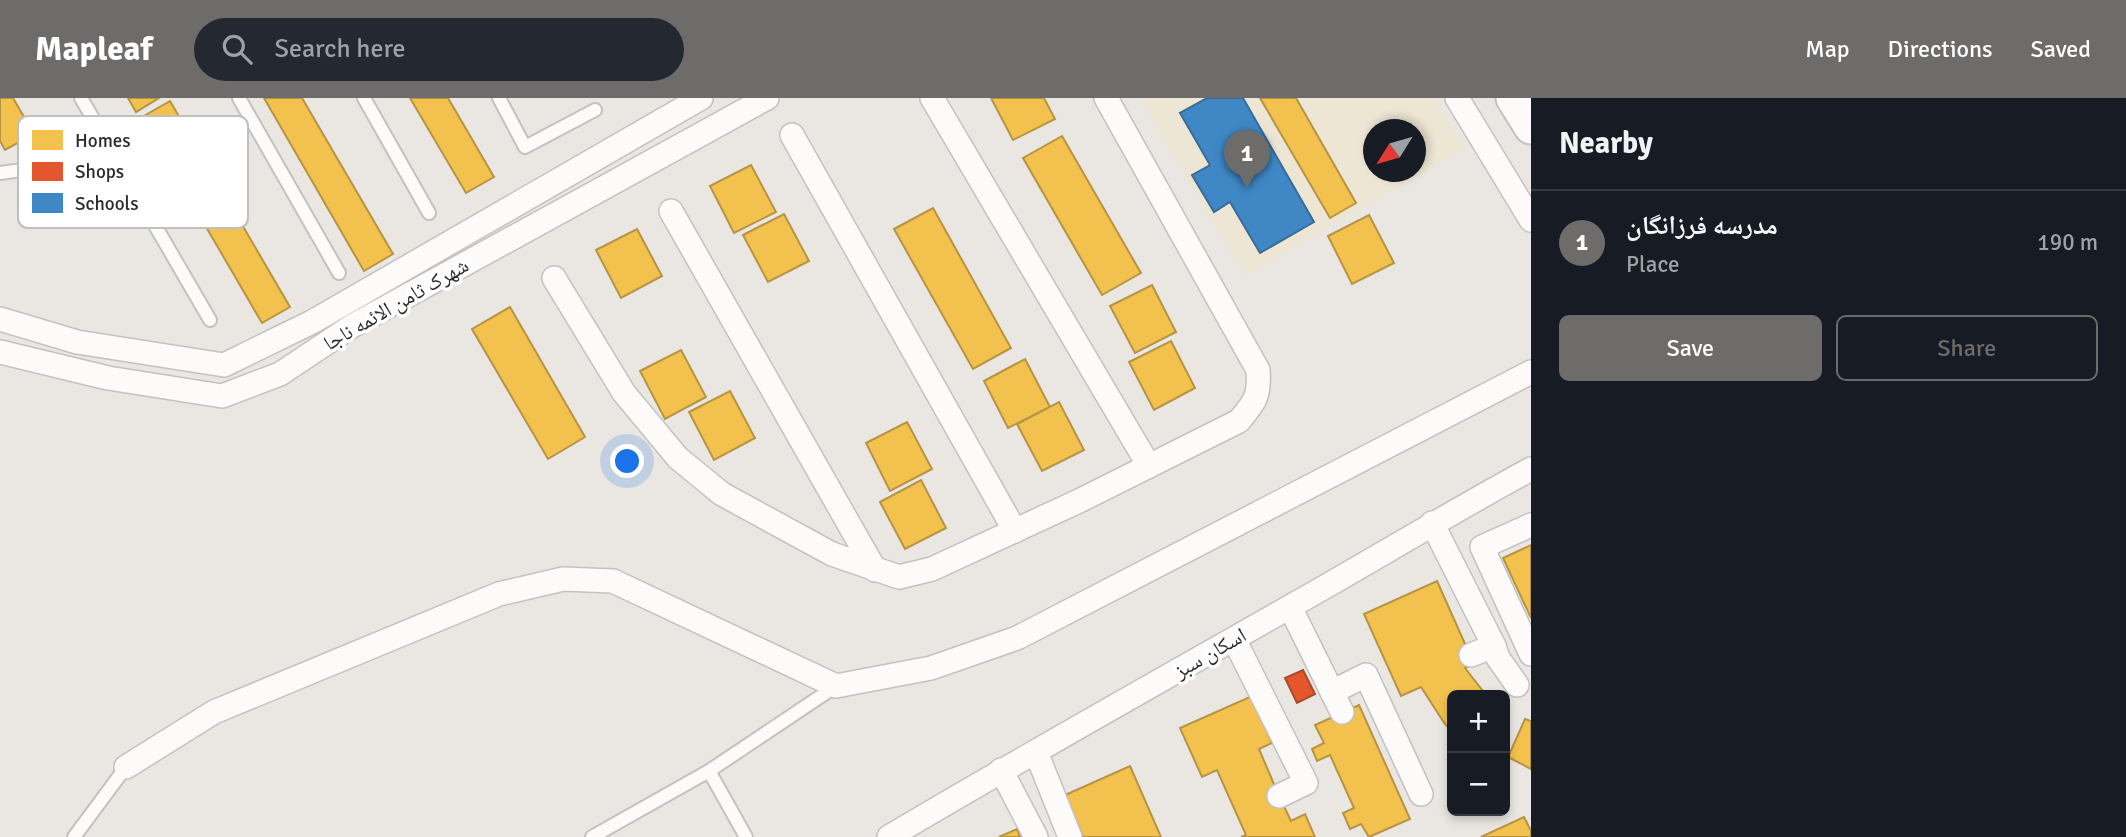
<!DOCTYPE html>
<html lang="en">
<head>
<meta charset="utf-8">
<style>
	:root { --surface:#171b24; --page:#242831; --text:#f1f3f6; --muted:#9ea1a6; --line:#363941; --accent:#6e6c6b }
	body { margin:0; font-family:Signika,"Noto Naskh Arabic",sans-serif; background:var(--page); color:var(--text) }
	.controls { position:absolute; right:21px; bottom:21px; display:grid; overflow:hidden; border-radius:10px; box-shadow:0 4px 10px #0003 }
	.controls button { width:63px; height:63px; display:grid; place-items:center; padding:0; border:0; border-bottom:2px solid var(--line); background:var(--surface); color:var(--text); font:35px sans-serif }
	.compass { position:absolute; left:1363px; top:21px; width:63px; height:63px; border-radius:50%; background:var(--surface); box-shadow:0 4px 10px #0003; rotate:233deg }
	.you { position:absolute; left:628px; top:364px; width:24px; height:24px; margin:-18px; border:5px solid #fff; border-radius:50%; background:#1a73e8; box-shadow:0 0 0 10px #1a73e833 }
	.badge { display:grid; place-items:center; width:46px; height:46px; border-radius:50%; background:var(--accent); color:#fff; font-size:23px; font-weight:700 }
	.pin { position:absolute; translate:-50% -58px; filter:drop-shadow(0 2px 4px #0008) }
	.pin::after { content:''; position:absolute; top:37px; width:24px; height:21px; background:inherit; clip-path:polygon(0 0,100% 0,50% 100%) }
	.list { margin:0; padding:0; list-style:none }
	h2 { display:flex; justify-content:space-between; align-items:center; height:91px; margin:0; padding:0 28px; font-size:30px }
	h2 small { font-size:23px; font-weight:400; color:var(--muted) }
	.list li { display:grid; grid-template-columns:46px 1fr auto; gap:21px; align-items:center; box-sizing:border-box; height:105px; padding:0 28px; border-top:2px solid var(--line) }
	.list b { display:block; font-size:26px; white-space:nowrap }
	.list p { margin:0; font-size:23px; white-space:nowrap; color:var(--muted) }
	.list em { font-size:23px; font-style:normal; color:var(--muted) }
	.actions { display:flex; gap:14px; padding:21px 28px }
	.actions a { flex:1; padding:16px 0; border:2px solid var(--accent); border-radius:10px; text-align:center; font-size:24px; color:var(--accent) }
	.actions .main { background:var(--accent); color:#fff }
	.icon { flex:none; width:38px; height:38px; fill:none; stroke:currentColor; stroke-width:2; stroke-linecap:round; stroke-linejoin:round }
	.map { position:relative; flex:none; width:1531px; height:739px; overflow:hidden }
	header { display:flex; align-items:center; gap:42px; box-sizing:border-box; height:98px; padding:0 35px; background:var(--accent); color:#fff }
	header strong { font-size:33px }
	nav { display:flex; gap:38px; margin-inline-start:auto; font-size:24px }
	.search { width:490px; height:63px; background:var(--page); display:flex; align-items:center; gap:18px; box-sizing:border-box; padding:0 24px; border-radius:38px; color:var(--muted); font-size:26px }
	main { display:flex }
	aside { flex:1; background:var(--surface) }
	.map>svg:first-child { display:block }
</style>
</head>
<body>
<header>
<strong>Mapleaf</strong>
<div class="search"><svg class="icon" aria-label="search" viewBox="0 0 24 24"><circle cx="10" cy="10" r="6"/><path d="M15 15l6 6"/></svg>Search here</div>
<nav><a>Map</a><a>Directions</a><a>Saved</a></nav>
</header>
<main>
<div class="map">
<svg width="1531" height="739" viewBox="0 0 1531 739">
	<rect width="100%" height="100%" fill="#eae6e1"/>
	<path fill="#ede6d5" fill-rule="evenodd" d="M1139 0H1434L1464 50 1245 178ZM1374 32H1416V74H1374Z"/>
	<g fill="#f2c14e" stroke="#b69444" stroke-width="2">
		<path d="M0 0H13L34 36 5 52 0 43Z"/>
		<path d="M128 0H159L136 14Z"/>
		<path d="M264 0H302L393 156 364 173Z"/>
		<path d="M410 0H448L494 79 466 95Z"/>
		<path d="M991 0H1044L1055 21 1013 42Z"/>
		<path d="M1260 0H1296L1356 105 1330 120Z"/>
		<path d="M170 3 290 209 262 225 142 19Z"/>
		<path d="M1062 38 1141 175 1102 197 1023 60Z"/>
		<path d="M751 67 776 114 734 135 710 88Z"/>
		<path d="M933 110 1011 250 973 271 894 131Z"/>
		<path d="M784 116 809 163 768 184 743 137Z"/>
		<path d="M1369 117 1394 165 1352 186 1328 138Z"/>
		<path d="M637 131 662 178 621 200 596 152Z"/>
		<path d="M1152 187 1176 234 1135 255 1110 208Z"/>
		<path d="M510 209 585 339 548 361 472 231Z"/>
		<path d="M1171 243 1195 290 1154 312 1129 264Z"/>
		<path d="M681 252 706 299 665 321 640 273Z"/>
		<path d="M1025 261 1050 309 1008 330 984 283Z"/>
		<path d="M730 293 755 340 714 362 689 314Z"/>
		<path d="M1059 304 1084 352 1042 373 1017 326Z"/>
		<path d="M907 324 932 371 890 393 866 345Z"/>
		<path d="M921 382 946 430 905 451 880 404Z"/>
		<path d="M1531 447V520L1503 460Z"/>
		<path d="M1437 483 1474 566 1465 570 1486 597H1452V633L1445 626 1421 589 1401 598 1364 516Z"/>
		<path d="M1252 598 1272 645 1259 651 1279 698 1291 723 1305 716 1315 739H1241L1246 737 1217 672 1202 679 1180 630Z"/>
		<path d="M1359 607 1410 721 1369 739 1361 726 1350 731 1343 715 1354 710 1330 657 1317 663 1312 651 1324 645 1315 627Z"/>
		<path d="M1525 621 1531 623V671L1508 659Z"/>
		<path d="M1130 668 1161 739H1083L1065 697Z"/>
		<path d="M1524 719 1531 733V739H1481Z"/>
		<path d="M1017 731 1020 739H999Z"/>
	</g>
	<path fill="#e4572e" stroke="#ac4a2d" stroke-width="2" d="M1303 572 1315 596 1297 605 1285 580Z"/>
	<path fill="#3f88c5" stroke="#396c97" stroke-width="2" d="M1207 0H1243L1314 124 1260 155 1230 104 1214 114 1192 77 1210 67 1180 15Z"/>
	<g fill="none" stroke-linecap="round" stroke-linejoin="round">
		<g stroke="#c3c2c2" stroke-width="16">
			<g id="service">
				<path d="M81 0 210 222"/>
				<path d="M239 0 339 175"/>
				<path d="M364 0 429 115"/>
				<path d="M499 0 525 49 595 12"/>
				<path d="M0 75 29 71 99 29"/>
				<path d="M709 673 746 739"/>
				<path d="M74 739 126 669"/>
				<path d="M592 739 709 673 836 588"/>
			</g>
		</g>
		<g stroke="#c3c2c2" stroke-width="26">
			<g id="minor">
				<path d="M932 0 1149 368"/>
				<path d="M1457 0 1531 122"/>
				<path d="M792 37 1015 433"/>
				<path d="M671 113 875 472"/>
				<path d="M554 180 624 295 678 360 722 396 832 456 899 479 932 471 1081 402 1239 323C1255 304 1260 298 1258 272L1106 0"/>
				<path d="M0 221 77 244 224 267 312 224 701 0"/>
				<path d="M0 254 108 280 222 298 280 276 352 228 767 0"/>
				<path d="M1432 425 1494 548 1471 557"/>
				<path d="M1531 427 1482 449 1531 556"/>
				<path d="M1290 509 1342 614"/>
				<path d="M1234 541 1306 685 1279 698"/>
				<path d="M1494 548 1498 560 1517 587"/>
				<path d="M1332 594 1366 577 1421 696"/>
				<path d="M1036 654 1070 739"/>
				<path d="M126 669 214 614 499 496 563 481 613 483 836 588 931 570 1017 540 1531 274"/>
				<path d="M1001 672 1036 739"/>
				<path d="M889 739C1020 661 1153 587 1286 511 1368 465 1448 416 1531 371"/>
			</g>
		</g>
		<g stroke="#c3c2c2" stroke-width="37">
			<path id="secondary" d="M1513 0 1531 29"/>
		</g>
		<use href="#service" stroke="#fcfbfa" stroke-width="12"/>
		<use href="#minor" stroke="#fcfbfa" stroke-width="23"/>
		<use href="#secondary" stroke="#fcfbfa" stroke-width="33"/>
	</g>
	<g text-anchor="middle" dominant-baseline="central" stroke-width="7" stroke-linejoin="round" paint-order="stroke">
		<g font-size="21" fill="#2b2b2b" stroke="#fff">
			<text transform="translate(396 206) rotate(-30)">شهرک ثامن الائمه ناجا</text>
			<text transform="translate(1210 555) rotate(-30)">اسکان سبز</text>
		</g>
	</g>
	<rect x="18" y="18" width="230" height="112" rx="10" fill="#fff" stroke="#bfbfbf" stroke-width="2"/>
	<rect x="32" y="32" width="31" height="20" fill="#f2c14e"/>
	<rect x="32" y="64" width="31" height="19" fill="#e4572e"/>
	<rect x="32" y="95" width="31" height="20" fill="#3f88c5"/>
	<g font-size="19" fill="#2b2b2b">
		<text x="75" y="49">Homes</text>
		<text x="75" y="80">Shops</text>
		<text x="75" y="112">Schools</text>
	</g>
</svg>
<div class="controls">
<button>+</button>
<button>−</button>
</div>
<svg class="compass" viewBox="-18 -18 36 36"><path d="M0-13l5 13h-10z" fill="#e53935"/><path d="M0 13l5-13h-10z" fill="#9ea1a6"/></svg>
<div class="you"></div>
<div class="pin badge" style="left:1247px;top:90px">1</div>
</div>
<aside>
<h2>Nearby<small></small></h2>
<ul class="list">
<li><span class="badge">1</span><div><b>مدرسه فرزانگان</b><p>Place</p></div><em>190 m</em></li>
</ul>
<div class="actions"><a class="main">Save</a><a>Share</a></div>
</aside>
</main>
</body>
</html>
